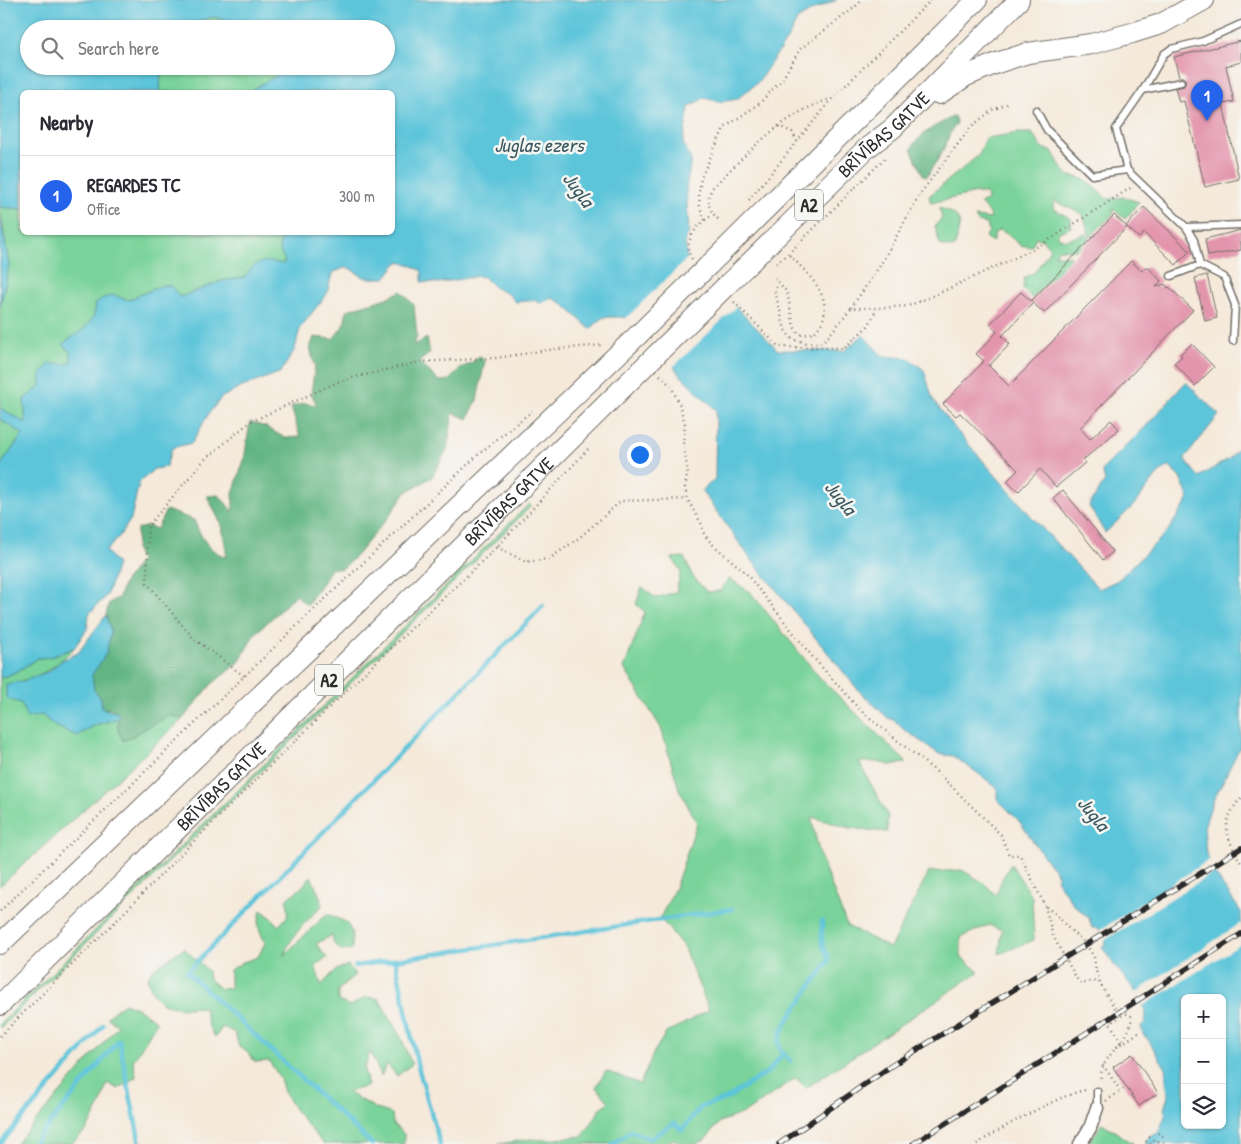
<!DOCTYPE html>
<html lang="en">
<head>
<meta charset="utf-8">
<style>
	:root { --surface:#fff; --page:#f7f7f7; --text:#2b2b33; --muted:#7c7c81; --line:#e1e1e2; --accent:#2563eb }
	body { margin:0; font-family:"Patrick Hand",sans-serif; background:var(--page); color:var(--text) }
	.controls { position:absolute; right:15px; bottom:15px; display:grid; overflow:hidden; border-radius:8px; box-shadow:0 1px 4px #0004 }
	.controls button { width:45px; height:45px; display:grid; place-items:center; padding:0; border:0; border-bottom:1px solid var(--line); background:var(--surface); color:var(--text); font:25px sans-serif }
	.you { position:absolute; left:639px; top:454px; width:18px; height:18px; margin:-12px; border:4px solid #fff; border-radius:50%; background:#1a73e8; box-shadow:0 0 0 8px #1a73e833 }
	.badge { display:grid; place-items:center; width:32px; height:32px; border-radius:50%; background:var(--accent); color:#fff; font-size:16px; font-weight:700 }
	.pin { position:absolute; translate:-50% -41px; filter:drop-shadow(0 1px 2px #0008) }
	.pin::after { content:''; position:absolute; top:26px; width:18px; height:15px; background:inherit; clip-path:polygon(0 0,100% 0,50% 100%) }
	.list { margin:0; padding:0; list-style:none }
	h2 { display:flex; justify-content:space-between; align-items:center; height:65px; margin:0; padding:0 20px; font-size:21px }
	h2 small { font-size:16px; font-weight:400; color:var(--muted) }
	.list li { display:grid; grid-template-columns:32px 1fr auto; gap:15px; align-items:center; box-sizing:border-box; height:80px; padding:0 20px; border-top:1px solid var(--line) }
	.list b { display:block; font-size:19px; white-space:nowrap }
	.list p { margin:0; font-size:16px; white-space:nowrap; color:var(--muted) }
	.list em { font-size:16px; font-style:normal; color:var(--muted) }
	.icon { flex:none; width:28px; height:28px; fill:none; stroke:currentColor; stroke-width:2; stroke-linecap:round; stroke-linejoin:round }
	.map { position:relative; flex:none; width:1241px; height:1144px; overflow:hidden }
	.search { position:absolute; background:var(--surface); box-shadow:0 1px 4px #0004; left:20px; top:20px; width:375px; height:55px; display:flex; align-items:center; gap:12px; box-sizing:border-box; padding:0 18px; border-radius:28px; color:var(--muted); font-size:19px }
	.panel { position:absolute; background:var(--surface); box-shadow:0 1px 4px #0004; left:20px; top:90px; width:375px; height:145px; border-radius:8px }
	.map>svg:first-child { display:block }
</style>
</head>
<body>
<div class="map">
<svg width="1241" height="1144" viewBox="0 0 1241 1144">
	<rect width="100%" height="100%" fill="#f6f6f2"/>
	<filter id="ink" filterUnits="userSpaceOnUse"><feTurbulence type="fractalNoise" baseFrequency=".02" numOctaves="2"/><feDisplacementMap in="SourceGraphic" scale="10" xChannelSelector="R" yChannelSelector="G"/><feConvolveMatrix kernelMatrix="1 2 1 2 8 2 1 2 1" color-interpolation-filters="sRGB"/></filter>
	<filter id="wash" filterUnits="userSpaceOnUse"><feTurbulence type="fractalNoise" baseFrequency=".0096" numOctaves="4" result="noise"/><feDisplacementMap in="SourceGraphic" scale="20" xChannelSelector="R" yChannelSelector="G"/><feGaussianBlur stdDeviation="1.12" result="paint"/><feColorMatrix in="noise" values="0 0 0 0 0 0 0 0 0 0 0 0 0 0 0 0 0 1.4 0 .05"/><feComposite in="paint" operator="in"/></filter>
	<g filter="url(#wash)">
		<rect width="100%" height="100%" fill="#f5e9da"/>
		<g fill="#79d39a" stroke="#527f62">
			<path d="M213 17 252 27H276L277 29H185L189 25Z"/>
			<path d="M161 66H284V72L253 89V92H160Z"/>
			<path d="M1019 133H1032L1042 148 1053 152 1061 167 1069 176C1086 176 1095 188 1107 199L1123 197 1139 202 1125 219 1113 209V214L1090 237 1083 214 1054 201 1053 208 1071 219V227L1059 232 1057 237 1066 240 1086 234 1089 238 1077 250 1058 249 1055 255 1072 256 1032 298 1023 289 1024 278 1035 272 1050 249 1044 241 1036 237 1031 247 1020 245 1006 233 999 230 994 234V241H989L986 236 989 232 987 224 978 222 975 217 991 219C990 212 984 209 980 203L987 201 986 193H976L931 203 929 196 979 155 986 138Z"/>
			<path d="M0 207 22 209V232L282 233 279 249 285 261 283 264 245 277 222 281 180 297 171 286 163 285 128 300 113 296 96 303C95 326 80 331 63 344L71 353V364L24 399 26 424 0 408V307L9 265Z"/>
			<path d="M939 208C950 211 956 213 960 224 957 233 958 240 954 248L940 245 935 226 942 218Z"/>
			<path d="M0 419 23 434 0 466Z"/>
			<path d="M529 504 531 506 0 1028V1024Z"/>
			<path d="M684 557 693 577 707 592 721 591 725 583 730 579 751 593 821 679 907 763 889 765 879 762H859L888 816 887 832 850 828 811 817 820 856 847 926 890 948 929 872 962 870 984 883 996 895 1002 879 1011 864 1032 897 1034 940 999 954 1002 930 989 925 961 937V957L979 972 806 1088 796 1078 746 1112 720 1122 705 1140 696 1144H680L674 1139 663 1144H498L531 1139 547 1140 583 1136 601 1108 609 1102 596 1087 606 1071 640 1084 654 1052 666 1033 709 1010 683 946 660 918 675 888 697 823 679 789 661 728 624 668 645 612 636 604 642 587 656 598 676 592 681 571 672 558Z"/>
			<path d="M74 648C52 671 38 678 7 684L21 703 42 715 53 725 77 736 95 725 119 718 118 730 123 741 170 715 183 719 0 886V678L16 672 38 658 50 657Z"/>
			<path d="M311 876 320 897 322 906C305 921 292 936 283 956L327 914 346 922 352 932V949L342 951 334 944 332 935 316 944 327 958 315 965 321 985 336 970 348 965 355 975 338 990V1001L350 1006 366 997 379 999 401 1038 412 1064 397 1076 387 1064 381 1076 370 1051 364 1069 368 1086 347 1092 377 1109 392 1114 393 1124 404 1134V1144H323L294 1109 284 1092 280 1078 269 1061 255 1062 247 1052 239 1047 235 1033 223 1027 215 1037 208 1025 204 1007C175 1009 156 1010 147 978L153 969 184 948 208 971 209 979 220 989 230 988V970L243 962 258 957 265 943 258 926 261 910 272 918 278 926C289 917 290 912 286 899L301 888Z"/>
			<path d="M124 1003 137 1008 157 1022 133 1061 136 1077 118 1089 107 1083 101 1103 86 1131 71 1144H16L118 1026 107 1017Z"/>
			<path d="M1102 1123 1134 1144H1088Z"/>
		</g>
		<g fill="#62b582" stroke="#467056">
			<path d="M954 116 957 124C948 132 948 142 942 152 938 161 931 167 927 177L923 175 911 149C922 131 936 126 954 116Z"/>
			<path d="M401 291 414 305 417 336 414 345 427 338 430 353 419 362 439 381 449 380 461 368 471 363 480 356 485 361 477 400 468 419 453 413 447 450 432 477 405 493 390 515 357 555 342 569 332 568 307 605 296 595 254 635 240 661 211 685 183 719 170 715 123 741 118 730V713L111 709 102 708 101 698 94 690 92 674 106 654 111 632 106 615 109 603 119 597 124 583 140 561 136 549 137 529 148 526 157 529 166 510 194 520C201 537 208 551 227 557L222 526 207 496 219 495 233 512V493L244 460 250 422 266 427 285 438 300 437 291 407 304 403 317 405 311 393 315 366 310 348 314 337 333 339 344 325 347 310 387 298Z"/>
		</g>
		<g fill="#5dc5da" stroke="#447882" fill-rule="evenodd">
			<path d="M0 0H837L813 10 797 20 788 38 758 82 737 99 721 102 704 98 689 107 683 143 691 160 686 189 689 232 685 240 687 257 778 350 844 351 863 335 882 356 908 358 924 370 933 400 957 431 1031 516 1099 589 1118 580 1167 532 1189 499 1181 479 1169 466 1158 474 1133 506 1105 533 1089 506 1105 481 1102 470 1147 425 1186 382 1219 415 1184 459 1199 477 1230 458 1241 445V748L1239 749 1212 803 1204 827 1206 854 1210 861 1213 871 1241 912V1144H1145L1149 1137 1158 1133 1166 1114 1164 1109 1168 1096 1165 1067 1147 1038 1143 1035 1141 1026 1145 1023C1150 1004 1126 980 1115 966 1110 960 1106 953 1102 946L1105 945 1106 941 1098 928H1092L1089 918 1074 905 1056 879 1058 876 1053 867 1050 865 1019 821 997 799V788L979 774 953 756 939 754 902 728 894 720 888 718 859 691 750 558 702 491 715 479 716 410 679 374 671 362 623 317H604L590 329 562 303 552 298 540 303 534 300 515 302 510 295 495 288 484 277 478 276 439 283 422 282V271L409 264 398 262 385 278H366L347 267 332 273 327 294 300 328 295 349 281 372 240 388 222 397 209 413 192 443 172 448 166 467 154 469 139 483 131 519 118 538 106 551 117 564 107 595 89 614 87 629 74 648 50 657 38 658 16 672 0 678V466L23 434 0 419V408L26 423 24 399 41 386V375L49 364H71V353L63 344C80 331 95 326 96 303L103 298 113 295 128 300 163 285 171 286 180 297 222 281 245 277C256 259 265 260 283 264L285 261 279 249 282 233 392 232V92H253V89L283 72 284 66H386V29H277L276 27H252L213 17 189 25 185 29H29V66H161L160 92H22V209L0 207ZM1185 998H1222V1125H1185Z"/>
			<path d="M0 214 9 265 0 307Z"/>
			<path d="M106 615 111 632 106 654 92 675 94 690 101 698 102 708 118 713 119 718 95 725 77 736 53 725 42 715 27 718 21 703 6 699V684L24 681 49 671 62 660 78 653Z"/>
		</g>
		<g fill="#f5e9da">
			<path d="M690 256 738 305 672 368 624 320Z"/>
			<path d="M1212 858 1216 871 1103 941 1097 932Z"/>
			<path d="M1241 923V944L1143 1006 1135 993Z"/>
		</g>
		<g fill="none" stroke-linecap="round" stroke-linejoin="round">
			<g stroke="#5dc5da" stroke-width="4.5">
				<path d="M395 959 417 1063 440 1144"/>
				<path d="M355 966 732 909"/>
				<path d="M791 1061C787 1057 780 1052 779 1045 778 1034 789 1018 795 1009 798 1004 802 1002 804 996L828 962V955L825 951 822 941V921"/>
				<path d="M0 1144 103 1025"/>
				<path d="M33 1144 119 1040 140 1144"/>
				<path d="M372 1144 187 972 543 606"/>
				<path d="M612 1144 631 1131 650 1139 674 1123 682 1130 701 1107 726 1099 769 1071 783 1053"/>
			</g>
		</g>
		<g id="blocks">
			<g fill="#e395ae">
				<path d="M1241 41V62L1226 66 1234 102 1223 104 1239 179 1205 187 1184 101 1179 102 1175 88 1184 86 1186 81 1183 77H1179L1174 57Z"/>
				<path d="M1144 207 1190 251 1176 265 1144 233 1139 238 1126 226Z"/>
				<path d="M1114 215 1127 227 1044 313 1033 303 1002 336 1010 344 989 366 987 364 1009 386 1131 261 1142 271 1147 266 1161 281 1156 287 1165 284 1168 288 1169 287 1193 310 1080 428 1090 439 1111 420 1119 429 1083 460 1085 463 1056 487 1040 469 1018 492 1007 481 1018 470 960 413 956 416 943 404 984 361 976 354 997 332 990 324 1021 292 1031 301Z"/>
				<path d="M1241 230V250L1208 256 1205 239Z"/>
				<path d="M1207 275 1217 318 1205 321 1195 278Z"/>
				<path d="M1192 344 1214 367 1195 386 1174 363 1182 356 1180 354Z"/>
				<path d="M1063 490 1113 552 1103 560 1053 498Z"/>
				<path d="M1132 1054 1158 1093 1139 1106 1113 1067Z"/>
			</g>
		</g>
	</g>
	<g filter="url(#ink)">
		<use href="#blocks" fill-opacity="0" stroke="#726e68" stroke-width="1"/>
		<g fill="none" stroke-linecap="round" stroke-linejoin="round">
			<g stroke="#726e68" stroke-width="9">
				<g id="service">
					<path d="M1143 90 1181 82"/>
					<path d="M1036 110 1047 130 1092 175 1127 170"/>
					<path d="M1186 227 1241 225"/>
					<path d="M1200 265 1224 277 1235 305 1233 341"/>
					<path d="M1171 276 1200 265 1194 240 1186 227 1127 170 1116 129 1143 90 1164 54 1171 49 1203 41 1241 24"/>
					<path d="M1097 1108V1091"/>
				</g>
			</g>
			<g stroke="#726e68" stroke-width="15">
				<path id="minor" d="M1080 1144 1090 1128 1097 1108"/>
			</g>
			<g stroke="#726e68" stroke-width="22">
				<g id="trunk">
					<path d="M939 94 966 76 997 63 1028 53 1091 44 1132 33 1161 24 1204 0"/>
					<path d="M709 265 977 0"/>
					<path id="s1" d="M728 284 867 148 893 128 1019 0"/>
					<path d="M0 944 638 335"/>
					<path id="s2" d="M0 1005 657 354"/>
				</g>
			</g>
			<g stroke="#726e68" stroke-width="2.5" stroke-dasharray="1 4" stroke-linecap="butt">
				<path d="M778 126 792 132 797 141"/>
				<path d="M749 200 832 99 931 0"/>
				<path d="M718 219C708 209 706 201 712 188 748 153 781 115 830 99"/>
				<path d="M705 220 700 208 699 193 701 178 724 128 760 103 783 78 800 49 854 8 862 0"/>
				<path d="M692 259C681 242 698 223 713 215"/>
				<path d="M776 263 788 254 887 156"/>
				<path d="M775 278 787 292 794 327 800 335 814 333C842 304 809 274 788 254"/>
				<path d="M778 282 775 292 785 330 792 339 807 343H820L828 337 851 308H878L908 306 935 295 1038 247 1132 187"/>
				<path d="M734 302 778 346 784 347 844 348 868 326 877 309"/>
				<path d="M851 308 881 264 920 194 970 128 992 110 1010 103"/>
				<path d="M660 375 671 386 679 403 685 424 683 445 688 470 685 487 687 499 701 523 704 534 711 543 745 572 811 655 860 710 939 774 1001 835 1009 855H1020L1045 906 1053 936 1077 979 1081 984 1092 981 1102 983"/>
				<path d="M497 547 526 562 549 559 579 538 621 501 687 499"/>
				<path d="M244 676 193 638 147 583 148 526 203 461 250 422 340 381 419 362 497 358 547 350 603 345"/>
				<path d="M1241 798C1219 824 1226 836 1241 863"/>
				<path d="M1046 907 1056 914 1067 927 1086 944 1094 957 1096 971 1103 989 1118 1013H1125L1131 1016C1134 1035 1111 1049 1104 1065 1101 1069 1101 1076 1100 1081"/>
				<path d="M0 911 308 615 480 453 532 411"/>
				<path d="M0 1036 120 917 188 847 351 686 497 547 590 447"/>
				<path d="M1121 1042 1110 1023 1124 1014"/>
				<path d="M1117 1047 1141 1031"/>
				<path d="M1103 1065 1120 1090"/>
				<path d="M1106 1101 1126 1087"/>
				<path d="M1158 1133 1166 1138"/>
				<path d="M1149 1137 1164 1144"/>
				<path d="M1146 1141 1151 1144"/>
				<path d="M977 1144C994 1132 1070 1089 1088 1090"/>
			</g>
			<use href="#service" stroke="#fff" stroke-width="6"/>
			<use href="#minor" stroke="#fff" stroke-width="12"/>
			<use href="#trunk" stroke="#fff" stroke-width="20"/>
			<g stroke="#2b2b2b" stroke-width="5.5">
				<g id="rail">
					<path d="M779 1144 891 1066 1241 848"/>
					<path d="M913 1144 1241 934"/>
				</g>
			</g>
			<use href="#rail" stroke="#f6f6f2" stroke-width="4" stroke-dasharray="11" stroke-linecap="butt"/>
			<g stroke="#726e68" stroke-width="22" stroke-linecap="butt">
				<g id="trunk-bridge">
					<path d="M638 335 709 265"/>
					<path d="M657 354 728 284"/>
				</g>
			</g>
			<use href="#trunk-bridge" stroke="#fff" stroke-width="20"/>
		</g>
	</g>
	<g text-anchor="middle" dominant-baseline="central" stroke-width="5" stroke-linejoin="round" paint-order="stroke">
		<g fill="#f6f6f2" stroke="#686867" stroke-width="1">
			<rect x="795" y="189.5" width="28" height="31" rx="4"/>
			<rect x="315" y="664.5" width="28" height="31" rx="4"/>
		</g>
		<g font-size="18" font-weight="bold" fill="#2b2b2b">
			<text x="809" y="205">A2</text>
			<text x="329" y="680">A2</text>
		</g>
		<g font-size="19" fill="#2b2b2b" stroke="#f6f6f2">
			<text stroke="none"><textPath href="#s1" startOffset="216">BRĪVĪBAS GATVE</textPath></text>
			<text stroke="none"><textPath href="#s2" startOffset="716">BRĪVĪBAS GATVE</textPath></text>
			<text stroke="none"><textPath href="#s2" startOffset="311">BRĪVĪBAS GATVE</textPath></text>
		</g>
		<g font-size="20" font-style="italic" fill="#3a5960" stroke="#f6f6f2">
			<text x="539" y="144">Juglas ezers</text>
			<text transform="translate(579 189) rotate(53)">Jugla</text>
			<text transform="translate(841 497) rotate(51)">Jugla</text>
			<text transform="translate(1094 813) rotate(51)">Jugla</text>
		</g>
	</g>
</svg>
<div class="controls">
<button>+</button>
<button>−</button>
<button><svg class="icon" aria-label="layers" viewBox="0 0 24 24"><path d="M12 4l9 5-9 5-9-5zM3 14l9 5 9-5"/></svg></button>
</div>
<div class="you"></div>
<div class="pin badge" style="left:1207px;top:121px">1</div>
<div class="search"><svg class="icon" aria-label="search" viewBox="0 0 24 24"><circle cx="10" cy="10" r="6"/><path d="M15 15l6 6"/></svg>Search here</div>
<section class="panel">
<h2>Nearby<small></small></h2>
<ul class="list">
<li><span class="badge">1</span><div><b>REGARDES TC</b><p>Office</p></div><em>300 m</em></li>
</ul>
</section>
</div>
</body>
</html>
